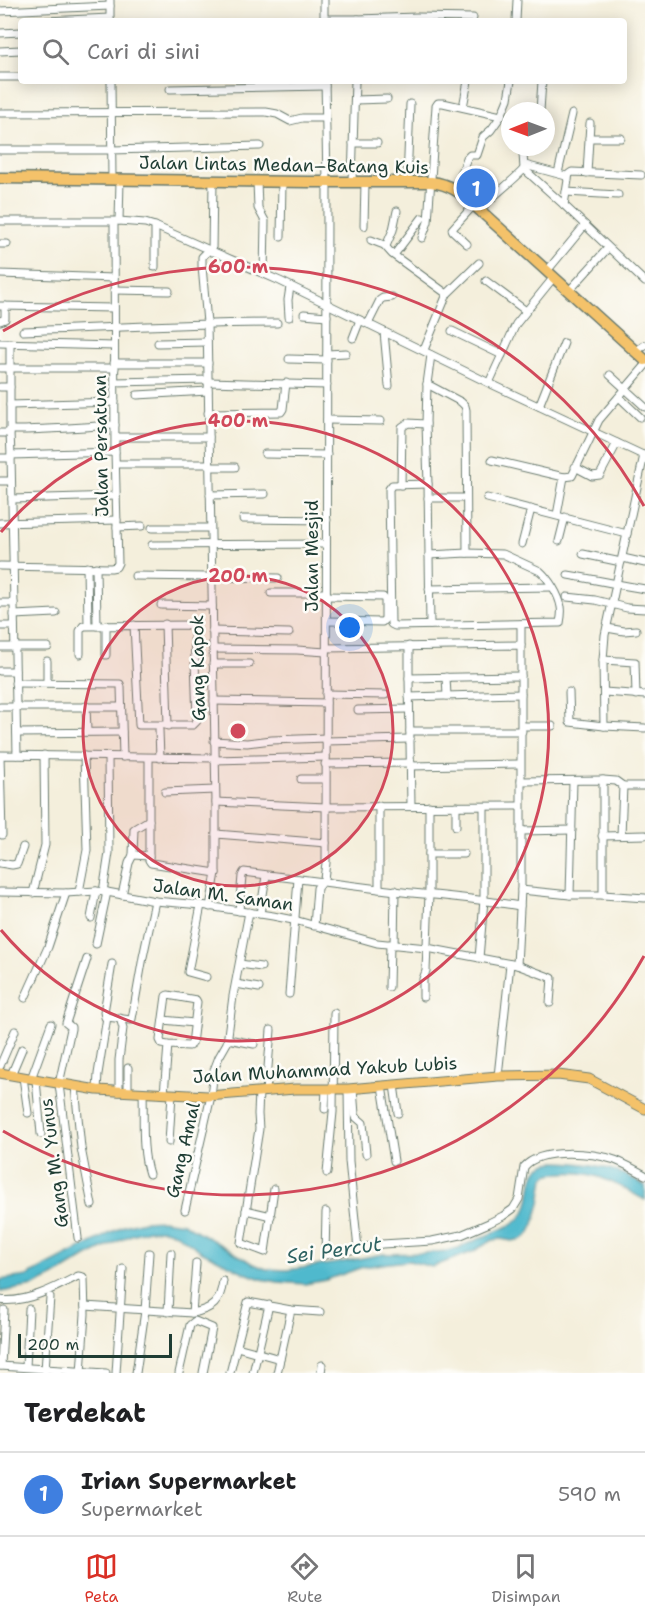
<!DOCTYPE html>
<html lang="id">
<head>
<meta charset="utf-8">
<style>
	:root { --surface:#fff; --page:#f6f6f6; --text:#202124; --muted:#757577; --line:#e0e0e0; --accent:#d93025 }
	body { margin:0; font-family:"Shantell Sans",sans-serif; background:var(--page); color:var(--text) }
	.compass { position:absolute; left:501px; top:102px; width:54px; height:54px; border-radius:50%; background:var(--surface); box-shadow:0 3px 15px #0003; rotate:269deg }
	.scale { position:absolute; left:18px; bottom:15px; width:154px; box-sizing:border-box; padding-left:6px; border:3px solid #1f3d34; border-top:0; font-size:16px; line-height:21px; white-space:nowrap; color:#1f3d34; -webkit-text-stroke:4px #fdfcf7; paint-order:stroke }
	.you { position:absolute; left:350px; top:628px; width:21px; height:21px; margin:-15px; border:4px solid #fff; border-radius:50%; background:#1a73e8; box-shadow:0 0 0 9px #1a73e833 }
	.badge { display:grid; place-items:center; width:39px; height:39px; border-radius:50%; background:var(--accent); color:#fff; font-size:20px; font-weight:700 }
	.pin { position:absolute; translate:-50% -50%; border:3px solid #fff; box-shadow:0 2px 6px #0006 }
	.list { margin:0; padding:0; list-style:none }
	h2 { display:flex; justify-content:space-between; align-items:center; height:78px; margin:0; padding:0 24px; font-size:26px }
	h2 small { font-size:20px; font-weight:400; color:var(--muted) }
	.list li { display:grid; grid-template-columns:39px 1fr auto; gap:18px; align-items:center; box-sizing:border-box; height:84px; padding:0 24px; border-top:2px solid var(--line) }
	.list b { display:block; font-size:22px; white-space:nowrap }
	.list p { margin:0; font-size:20px; white-space:nowrap; color:var(--muted) }
	.list em { font-size:20px; font-style:normal; color:var(--muted) }
	.icon { flex:none; width:33px; height:33px; fill:none; stroke:currentColor; stroke-width:2; stroke-linecap:round; stroke-linejoin:round }
	.map { position:relative; flex:none; width:645px; height:1373px; overflow:hidden }
	.search { position:absolute; background:var(--surface); box-shadow:0 3px 15px #0003; left:18px; right:18px; top:18px; height:66px; display:flex; align-items:center; gap:15px; box-sizing:border-box; padding:0 21px; border-radius:6px; color:var(--muted); font-size:22px }
	.sheet { height:162px; background:var(--surface) }
	nav { display:flex; justify-content:space-around; align-items:center; box-sizing:border-box; height:84px; border-top:2px solid var(--line); background:var(--surface); font-size:16px; color:var(--muted) }
	nav a { display:grid; justify-items:center; gap:3px }
	nav .on { color:var(--accent) }
	.map>svg:first-child { display:block }
</style>
</head>
<body>
<div class="map">
<svg width="645" height="1373" viewBox="0 0 645 1373">
	<rect width="100%" height="100%" fill="#fdfcf7"/>
	<filter id="ink" filterUnits="userSpaceOnUse"><feTurbulence type="fractalNoise" baseFrequency=".0167" numOctaves="2"/><feDisplacementMap in="SourceGraphic" scale="12" xChannelSelector="R" yChannelSelector="G"/><feConvolveMatrix kernelMatrix="1 2 1 2 8 2 1 2 1" color-interpolation-filters="sRGB"/></filter>
	<filter id="wash" filterUnits="userSpaceOnUse"><feTurbulence type="fractalNoise" baseFrequency=".008" numOctaves="4" result="noise"/><feDisplacementMap in="SourceGraphic" scale="24" xChannelSelector="R" yChannelSelector="G"/><feGaussianBlur stdDeviation="1.35" result="paint"/><feColorMatrix in="noise" values="0 0 0 0 0 0 0 0 0 0 0 0 0 0 0 0 0 1.4 0 .05"/><feComposite in="paint" operator="in"/></filter>
	<g filter="url(#wash)">
		<rect width="100%" height="100%" fill="#f4efdc"/>
		<path fill="#50b9cd" stroke="#387b80" stroke-width="1.5" d="M555 1162C591 1163 614 1166 645 1186V1200C615 1184 597 1170 561 1173 554 1173 549 1173 544 1178L540 1203 534 1224 529 1234 522 1239 512 1241 501 1239 493 1240 472 1252 432 1267 409 1261 389 1263 363 1267 326 1280 305 1284 278 1282 261 1279 245 1273 201 1251 177 1234 164 1230H148L131 1235 88 1256 53 1277 34 1286 0 1292V1280L27 1276 124 1226 144 1221 162 1220 183 1223 254 1264 266 1269 287 1270 337 1263 383 1254 425 1253 447 1251 458 1248 513 1224C518 1220 523 1216 526 1210 535 1190 525 1164 555 1162Z"/>
	</g>
	<g filter="url(#ink)">
		<g fill="none" stroke-linecap="round" stroke-linejoin="round">
			<g stroke="#6a7b6f" stroke-width="9">
				<g id="minor">
					<path d="M110 0V21"/>
					<path d="M324 0V21"/>
					<path d="M0 11 110 6"/>
					<path d="M324 19H358"/>
					<path d="M46 21 110 18"/>
					<path d="M358 21V19L417 17 473 18"/>
					<path d="M516 21 517 0"/>
					<path d="M0 33 21 32"/>
					<path d="M0 51 21 50"/>
					<path d="M0 77H21"/>
					<path d="M111 81 112 180"/>
					<path d="M170 89 325 86"/>
					<path d="M355 100 387 99"/>
					<path d="M463 107 468 81"/>
					<path d="M540 111 542 81"/>
					<path d="M0 113 266 112 277 114 290 121 302 118H325"/>
					<path d="M589 138H621"/>
					<path d="M353 143H377"/>
					<path d="M0 150H112L260 146"/>
					<path d="M525 165 566 176 568 180 564 205"/>
					<path d="M524 169 564 205 645 282"/>
					<path d="M524 169 523 153 524 147"/>
					<path d="M558 173 572 114"/>
					<path d="M587 173 590 123"/>
					<path d="M568 179 569 174 572 172 641 175"/>
					<path d="M257 181 258 208 265 221 264 274"/>
					<path d="M352 182 355 81"/>
					<path d="M407 182 410 104"/>
					<path d="M456 190 467 158 470 155H477L483 137 491 130 501 116 508 99 511 81"/>
					<path d="M566 192 618 195"/>
					<path d="M480 210C493 195 510 184 524 169"/>
					<path d="M0 221H119L145 223 155 226 280 281 489 383 645 456"/>
					<path d="M119 221 120 180"/>
					<path d="M364 226 365 182"/>
					<path d="M281 237 282 182"/>
					<path d="M422 238 428 222 436 106 438 103H443L501 116"/>
					<path d="M371 240 384 245 392 254 447 294 424 350"/>
					<path d="M0 244H7"/>
					<path d="M467 244 453 231 452 229 474 205"/>
					<path d="M386 246 393 230 397 211"/>
					<path d="M209 250 202 257V266L207 323 216 802V873L210 907"/>
					<path d="M212 252 213 180"/>
					<path d="M394 255 422 218"/>
					<path d="M155 267V226"/>
					<path d="M547 271 585 225"/>
					<path d="M0 274 114 278"/>
					<path d="M486 281 526 311"/>
					<path d="M114 290 169 291"/>
					<path d="M569 291 608 248"/>
					<path d="M447 294 479 263"/>
					<path d="M0 306 114 308"/>
					<path d="M304 314 327 316"/>
					<path d="M289 317 288 300 290 287"/>
					<path d="M0 321 5 319V306"/>
					<path d="M368 324 380 300 383 298 392 297"/>
					<path d="M23 331C108 328 192 323 277 323"/>
					<path d="M452 331 502 355"/>
					<path d="M384 332 389 386"/>
					<path d="M353 338 360 320"/>
					<path d="M0 343 114 346"/>
					<path d="M10 343V433"/>
					<path d="M158 343 207 342"/>
					<path d="M636 351 645 345"/>
					<path d="M327 354 346 353"/>
					<path d="M289 359 327 360"/>
					<path d="M114 363H208"/>
					<path d="M0 368H115"/>
					<path d="M610 375 645 407"/>
					<path d="M115 382 208 380"/>
					<path d="M208 382 327 385"/>
					<path d="M489 383 516 324 554 277"/>
					<path d="M427 384 461 402 465 406 466 410 467 553"/>
					<path d="M0 387H10"/>
					<path d="M137 395 208 391"/>
					<path d="M619 397 640 417"/>
					<path d="M10 405 115 402"/>
					<path d="M539 406 564 343"/>
					<path d="M208 413 281 412 283 409 286 383"/>
					<path d="M327 420 381 421"/>
					<path d="M10 430C46 430 80 427 115 425"/>
					<path d="M0 433H10L11 455"/>
					<path d="M116 437H209"/>
					<path d="M265 454 327 455"/>
					<path d="M644 455 605 635 603 660 604 726 645 728"/>
					<path d="M0 458H11"/>
					<path d="M492 460 564 477 572 476 599 420 645 366"/>
					<path d="M116 464H209"/>
					<path d="M210 467H235"/>
					<path d="M575 467 592 476 600 475 617 443"/>
					<path d="M0 481H11"/>
					<path d="M428 484 430 625"/>
					<path d="M401 485 402 427 408 423 426 424"/>
					<path d="M210 495 265 494"/>
					<path d="M428 498H466"/>
					<path d="M487 498 627 534"/>
					<path d="M12 499 116 496"/>
					<path d="M557 515 564 477"/>
					<path d="M243 519 327 520"/>
					<path d="M0 523 117 520"/>
					<path d="M117 527 142 526"/>
					<path d="M152 528H210"/>
					<path d="M559 541 565 517"/>
					<path d="M522 544 531 509"/>
					<path d="M152 545 326 544"/>
					<path d="M583 554 621 562"/>
					<path d="M429 555 467 553 503 554 540 571C549 579 559 595 561 607 562 612 561 618 560 623L395 626 391 624 389 489 392 485 428 484 426 424 427 384 431 355"/>
					<path d="M623 558 645 563"/>
					<path d="M0 566 111 568 116 567 118 563 115 452 114 222"/>
					<path d="M87 567 88 625"/>
					<path d="M96 567 97 626"/>
					<path d="M568 575C594 579 619 585 645 589"/>
					<path d="M135 576 278 578"/>
					<path d="M429 589 552 587"/>
					<path d="M271 593H326"/>
					<path d="M327 596 383 597 385 600V619L382 622 327 621"/>
					<path d="M567 597 595 600 627 608 645 609"/>
					<path d="M0 603H14"/>
					<path d="M161 605 212 606"/>
					<path d="M14 615 56 613"/>
					<path d="M165 624 168 726"/>
					<path d="M106 625V655"/>
					<path d="M0 626H14"/>
					<path d="M607 628 624 631 636 630"/>
					<path d="M212 631 289 633"/>
					<path d="M521 645V624"/>
					<path d="M409 646V678"/>
					<path d="M0 647H48"/>
					<path d="M213 649 297 650 326 652"/>
					<path d="M80 654V631L83 626 193 625 194 628 197 721 193 725H139L134 625"/>
					<path d="M603 660 635 662 636 695"/>
					<path d="M213 664H249"/>
					<path d="M0 671H15"/>
					<path d="M446 677 447 696"/>
					<path d="M47 682V661"/>
					<path d="M15 683 120 684 121 687 123 757"/>
					<path d="M569 692 570 722 604 726"/>
					<path d="M604 692 645 695"/>
					<path d="M326 694 385 695"/>
					<path d="M409 697 521 694"/>
					<path d="M214 701 326 703"/>
					<path d="M86 706 87 731"/>
					<path d="M0 707H121"/>
					<path d="M358 710 409 709"/>
					<path d="M522 726H552"/>
					<path d="M159 730 160 758"/>
					<path d="M410 731H522"/>
					<path d="M17 733 122 732"/>
					<path d="M214 741 247 743 272 740 326 738"/>
					<path d="M326 741 410 739"/>
					<path d="M17 755 11 455 115 452"/>
					<path d="M215 760 326 757"/>
					<path d="M325 764 411 763"/>
					<path d="M411 766 520 764"/>
					<path d="M301 779H325"/>
					<path d="M521 781 603 780 616 781 623 786H645"/>
					<path d="M165 792 215 790"/>
					<path d="M216 802 326 807 520 806"/>
					<path d="M411 806 409 678 521 676"/>
					<path d="M456 826V806"/>
					<path d="M521 831 572 830"/>
					<path d="M216 834 326 843"/>
					<path d="M2 835 0 755 215 758"/>
					<path d="M621 835 623 786"/>
					<path d="M602 836 645 835"/>
					<path d="M429 854H464"/>
					<path d="M133 855 149 856V758"/>
					<path d="M149 856V860L151 863 216 873"/>
					<path d="M0 863 12 865 17 864 23 847"/>
					<path d="M379 889V806"/>
					<path d="M521 890 570 895H603L645 898"/>
					<path d="M0 892 66 893 96 891 107 892 155 901 201 905 273 916 298 921 377 943 427 948 517 965 521 890V645L327 648"/>
					<path d="M79 892 87 850 84 756"/>
					<path d="M103 892 109 853 108 756"/>
					<path d="M33 893 45 845 44 755"/>
					<path d="M122 895 129 863 133 855 134 829 149 820"/>
					<path d="M570 895 573 781"/>
					<path d="M603 895V780"/>
					<path d="M201 905 188 972 206 977"/>
					<path d="M239 911 242 876 244 872 379 889C390 890 401 892 412 893 448 896 484 900 520 906"/>
					<path d="M260 914 266 876"/>
					<path d="M91 918 96 891"/>
					<path d="M314 926 317 888 324 879 326 863 327 182 325 81"/>
					<path d="M96 944 107 892"/>
					<path d="M394 945 395 890"/>
					<path d="M479 958 484 900V807"/>
					<path d="M240 964 261 967"/>
					<path d="M517 965 552 978 550 1003"/>
					<path d="M236 984 259 988"/>
					<path d="M389 987 390 944"/>
					<path d="M289 994 298 879"/>
					<path d="M423 997V979L426 971 429 894V806"/>
					<path d="M25 998 48 947 66 893"/>
					<path d="M107 1017 131 1020 132 1019 143 957 155 901"/>
					<path d="M107 1017H105L104 1012 112 964"/>
					<path d="M163 1020 194 1023"/>
					<path d="M228 1039 254 1044"/>
					<path d="M0 1066 15 1031"/>
					<path d="M11 1075 22 1049"/>
					<path d="M498 1076 510 964"/>
					<path d="M23 1077 28 1113"/>
					<path d="M31 1079 51 1024"/>
					<path d="M36 1080 41 1134"/>
					<path d="M394 1085 398 1113"/>
					<path d="M75 1086 81 1148 92 1205"/>
					<path d="M382 1086 394 1161"/>
					<path d="M348 1089 349 1161 358 1249"/>
					<path d="M353 1089 355 1114 356 1117 363 1123 366 1154"/>
					<path d="M97 1090 98 1074 107 1017"/>
					<path d="M119 1092V1060L123 1028 120 1018"/>
					<path d="M128 1092V1068"/>
					<path d="M259 1092 258 1114 259 1129 241 1243 265 1252 274 1189"/>
					<path d="M266 1092 271 1030"/>
					<path d="M143 1093C144 1118 141 1150 149 1174"/>
					<path d="M164 1094 168 1045 189 1046 192 1044 197 1002 196 1000 168 995 166 996 160 1040 162 1044 168 1045"/>
					<path d="M325 1109 326 1089"/>
					<path d="M169 1142 172 1094"/>
					<path d="M327 1173 333 1112 334 1013"/>
					<path d="M185 1210 211 1096 214 1070 219 1057 227 1043 233 996 249 912"/>
					<path d="M246 1210 271 1216"/>
					<path d="M326 1212 325 1255 382 1244 432 1241 461 1235 489 1223 503 1216 513 1209 519 1199 524 1167C541 1147 593 1153 615 1160 625 1164 636 1170 645 1175"/>
					<path d="M78 1238 59 1084 71 1029V1027L66 1023 87 959"/>
					<path d="M0 1300C25 1304 57 1287 78 1276L83 1277 84 1279 85 1314 81 1373"/>
					<path d="M85 1306 192 1313C213 1309 220 1303 223 1281"/>
					<path d="M168 1312 171 1253"/>
					<path d="M192 1313 196 1263"/>
					<path d="M237 1347 280 1359"/>
					<path d="M0 1366 106 1373"/>
					<path d="M1 1366 4 1310"/>
					<path d="M26 1367 29 1309"/>
					<path d="M45 1370 50 1297"/>
					<path d="M116 1373 123 1269"/>
					<path d="M136 1373 145 1311 149 1253"/>
					<path d="M179 1373 190 1325 195 1321 212 1328 203 1373"/>
					<path d="M230 1373 248 1302 291 1310 320 1312"/>
					<path d="M253 1373 269 1305"/>
					<path d="M277 1373 291 1310"/>
					<path d="M321 1373 322 1365"/>
				</g>
			</g>
			<g stroke="#6a7b6f" stroke-width="11">
				<path id="major" d="M0 1073 97 1090 208 1096 295 1089H348L498 1076 558 1075 589 1079 645 1109"/>
			</g>
			<g stroke="#6a7b6f" stroke-width="13">
				<path id="highway" d="M0 178 308 182H431C450 184 461 193 474 205L645 360"/>
			</g>
			<use href="#minor" stroke="#fff" stroke-width="7"/>
			<use href="#major" stroke="#f4c26a" stroke-width="9"/>
			<use href="#highway" stroke="#f4c26a" stroke-width="10"/>
		</g>
	</g>
	<circle cx="238" cy="731" r="155" fill="#d1495b" fill-opacity=".12"/>
	<g fill="none" stroke="#d1495b" stroke-width="3">
		<circle cx="238" cy="731" r="155"/>
		<path d="M1 532A310 310 0 1 1 1 930"/>
		<path d="M644 956A464 464 0 0 1 3 1131M3 331A464 464 0 0 1 644 506"/>
	</g>
	<g text-anchor="middle" dominant-baseline="central" stroke-width="5" stroke-linejoin="round" paint-order="stroke">
		<g font-size="18" fill="#1f3d34" stroke="#fdfcf7">
			<text transform="translate(284 165) rotate(1)">Jalan Lintas Medan–Batang Kuis</text>
			<text transform="translate(101 446) rotate(-91)">Jalan Persatuan</text>
			<text transform="translate(312 556) rotate(-90)">Jalan Mesjid</text>
			<text transform="translate(198 668) rotate(-91)">Gang Kapok</text>
			<text transform="translate(223 895) rotate(8)">Jalan M. Saman</text>
			<text transform="translate(325 1070) rotate(-3)">Jalan Muhammad Yakub Lubis</text>
			<text transform="translate(183 1150) rotate(-77)">Gang Amal</text>
			<text transform="translate(54 1163) rotate(-97)">Gang M. Yunus</text>
		</g>
		<g font-size="20" font-style="italic" fill="#2e6262" stroke="#fdfcf7">
			<text transform="translate(334 1250) rotate(-8)">Sei Percut</text>
		</g>
	</g>
	<circle cx="238" cy="731" r="9" fill="#d1495b" stroke="#fdfcf7" stroke-width="3"/>
	<g font-size="18" text-anchor="middle" font-weight="bold" fill="#d1495b" stroke="#fdfcf7" stroke-width="5" stroke-linejoin="round" paint-order="stroke">
		<text x="238" y="273">600 m</text>
		<text x="238" y="427">400 m</text>
		<text x="238" y="582">200 m</text>
	</g>
</svg>
<svg class="compass" viewBox="-18 -18 36 36"><path d="M0-13l5 13h-10z" fill="#e53935"/><path d="M0 13l5-13h-10z" fill="#757577"/></svg>
<div class="scale">200 m</div>
<div class="you"></div>
<div class="pin badge" style="left:476px;top:188px;background:#3f7fe0">1</div>
<div class="search"><svg class="icon" aria-label="search" viewBox="0 0 24 24"><circle cx="10" cy="10" r="6"/><path d="M15 15l6 6"/></svg>Cari di sini</div>
</div>
<section class="sheet">
<h2>Terdekat<small></small></h2>
<ul class="list">
<li><span class="badge" style="background:#3f7fe0">1</span><div><b>Irian Supermarket</b><p>Supermarket</p></div><em>590 m</em></li>
</ul>
</section>
<nav>
<a class="on"><svg class="icon" aria-label="map" viewBox="0 0 24 24"><path d="M3 6l6-2 6 2 6-2v14l-6 2-6-2-6 2zM9 4v14M15 6v14"/></svg>Peta</a>
<a><svg class="icon" aria-label="directions" viewBox="0 0 24 24"><path d="M12 3l9 9-9 9-9-9zM9 14v-3h6M13 9l2 2-2 2"/></svg>Rute</a>
<a><svg class="icon" aria-label="saved" viewBox="0 0 24 24"><path d="M7 4h10v16l-5-4-5 4z"/></svg>Disimpan</a>
</nav>
</body>
</html>
